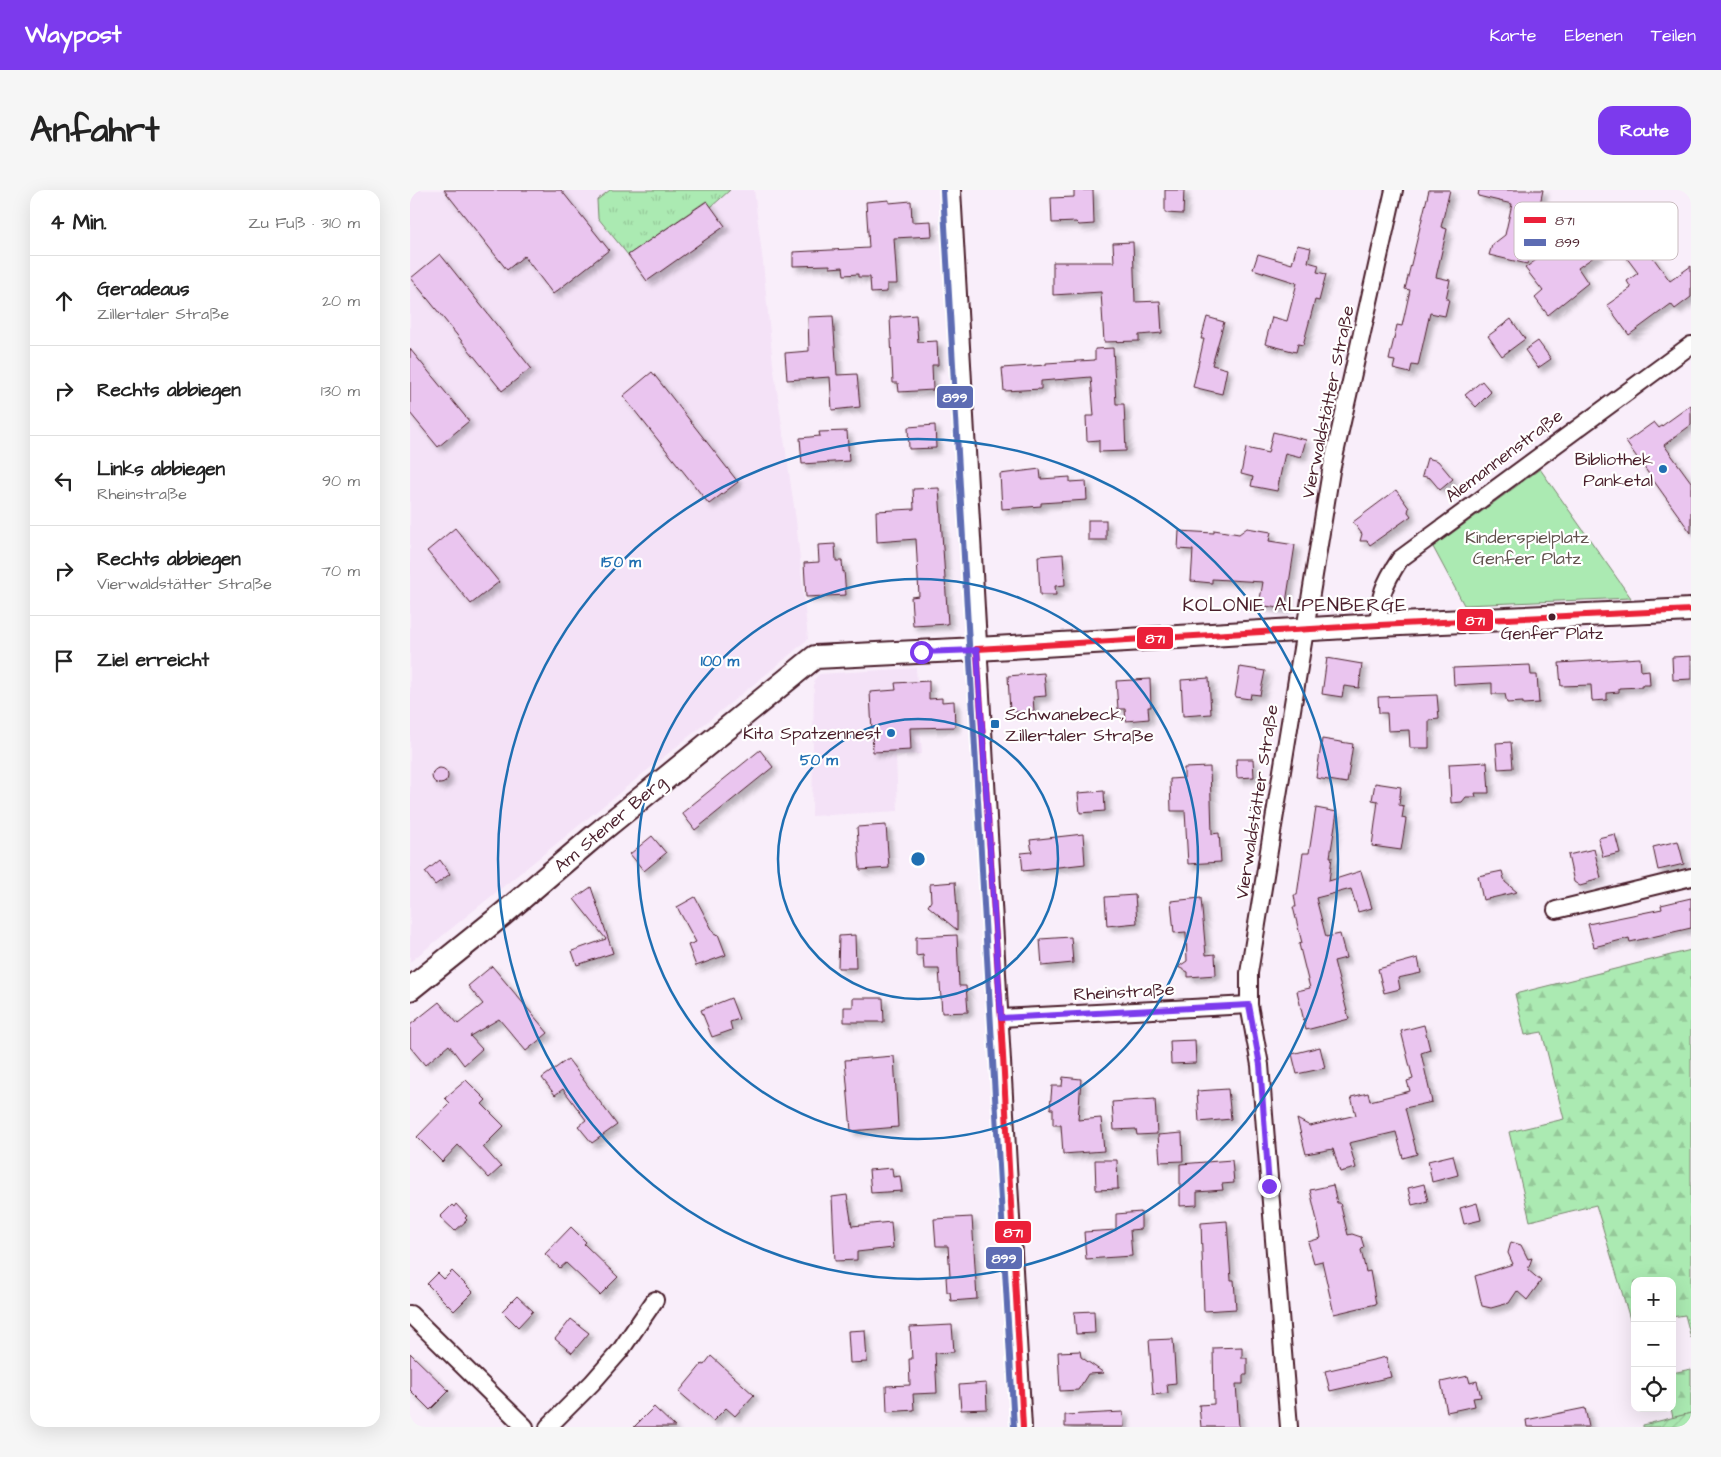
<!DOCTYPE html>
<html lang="de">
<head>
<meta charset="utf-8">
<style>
	:root { --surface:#fff; --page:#f6f6f6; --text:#222; --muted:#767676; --line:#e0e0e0; --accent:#7c3aed }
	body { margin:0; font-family:"Architects Daughter",sans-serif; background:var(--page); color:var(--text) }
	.controls { position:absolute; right:15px; bottom:15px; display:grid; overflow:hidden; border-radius:10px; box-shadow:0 5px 20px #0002 }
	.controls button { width:45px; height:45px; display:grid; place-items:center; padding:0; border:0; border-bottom:1px solid var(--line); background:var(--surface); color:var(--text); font:25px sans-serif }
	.stop { position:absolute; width:15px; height:15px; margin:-11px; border:4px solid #7c3aed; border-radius:50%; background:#fff }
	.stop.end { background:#7c3aed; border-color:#fff; box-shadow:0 1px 5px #0008 }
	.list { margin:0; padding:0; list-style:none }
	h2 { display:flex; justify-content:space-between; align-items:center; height:65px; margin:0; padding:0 20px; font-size:21px }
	h2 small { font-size:16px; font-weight:400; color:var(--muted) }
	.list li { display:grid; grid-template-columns:32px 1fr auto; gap:15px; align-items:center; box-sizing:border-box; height:90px; padding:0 20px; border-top:1px solid var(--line) }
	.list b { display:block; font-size:19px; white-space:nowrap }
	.list p { margin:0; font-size:16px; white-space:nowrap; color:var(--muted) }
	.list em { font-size:16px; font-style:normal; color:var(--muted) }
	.icon { flex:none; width:28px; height:28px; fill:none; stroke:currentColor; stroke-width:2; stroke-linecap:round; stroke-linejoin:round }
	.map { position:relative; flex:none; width:1281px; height:1237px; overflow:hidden; border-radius:15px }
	header { display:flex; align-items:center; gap:30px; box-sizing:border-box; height:70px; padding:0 25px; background:var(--accent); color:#fff }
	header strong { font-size:24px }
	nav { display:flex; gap:28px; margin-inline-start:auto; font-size:18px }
	.intro { display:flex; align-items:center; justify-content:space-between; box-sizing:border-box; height:120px; padding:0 30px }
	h1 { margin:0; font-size:35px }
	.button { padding:12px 22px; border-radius:15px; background:var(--accent); color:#fff; font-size:18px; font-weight:700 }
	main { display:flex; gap:30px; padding:0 30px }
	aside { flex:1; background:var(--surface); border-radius:15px; box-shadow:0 5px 20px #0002 }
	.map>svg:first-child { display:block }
</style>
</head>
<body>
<header>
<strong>Waypost</strong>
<nav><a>Karte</a><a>Ebenen</a><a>Teilen</a></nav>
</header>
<div class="intro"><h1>Anfahrt</h1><a class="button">Route</a></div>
<main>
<aside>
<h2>4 Min.<small>Zu Fuß · 310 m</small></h2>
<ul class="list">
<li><svg class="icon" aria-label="ahead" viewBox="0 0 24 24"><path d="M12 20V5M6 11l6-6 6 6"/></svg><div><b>Geradeaus</b><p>Zillertaler Straße</p></div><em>20 m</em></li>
<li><svg class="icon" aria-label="right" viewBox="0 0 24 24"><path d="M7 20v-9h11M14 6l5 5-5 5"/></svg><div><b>Rechts abbiegen</b></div><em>130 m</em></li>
<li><svg class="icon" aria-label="left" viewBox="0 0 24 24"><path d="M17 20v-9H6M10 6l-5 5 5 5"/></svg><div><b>Links abbiegen</b><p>Rheinstraße</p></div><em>90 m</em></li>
<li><svg class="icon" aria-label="right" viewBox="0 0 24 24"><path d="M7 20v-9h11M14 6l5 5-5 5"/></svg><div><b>Rechts abbiegen</b><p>Vierwaldstätter Straße</p></div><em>70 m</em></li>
<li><svg class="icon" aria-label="arrive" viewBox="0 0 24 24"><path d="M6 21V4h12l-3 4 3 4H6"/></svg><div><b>Ziel erreicht</b></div></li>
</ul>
</aside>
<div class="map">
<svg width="1281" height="1237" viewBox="0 0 1281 1237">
	<defs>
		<pattern id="grass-tufts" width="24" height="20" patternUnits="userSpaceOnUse" patternTransform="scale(1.25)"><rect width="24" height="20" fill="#abeab2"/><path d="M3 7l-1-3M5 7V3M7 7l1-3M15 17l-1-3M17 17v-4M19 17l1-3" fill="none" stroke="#95c899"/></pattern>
		<pattern id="forest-firs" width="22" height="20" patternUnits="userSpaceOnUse" patternTransform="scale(1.25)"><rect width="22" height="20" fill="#abeab2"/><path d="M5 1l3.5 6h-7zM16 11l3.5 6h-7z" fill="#95c899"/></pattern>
		<pattern id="garden-furrows" width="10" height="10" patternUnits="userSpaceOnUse" patternTransform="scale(1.25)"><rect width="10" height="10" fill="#abeab2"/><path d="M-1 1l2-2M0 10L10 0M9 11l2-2" fill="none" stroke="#95c899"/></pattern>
		<filter id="shadow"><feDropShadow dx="4.5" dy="4.5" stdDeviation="2.5" flood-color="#0004"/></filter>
	</defs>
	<rect width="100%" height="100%" fill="#f9eefa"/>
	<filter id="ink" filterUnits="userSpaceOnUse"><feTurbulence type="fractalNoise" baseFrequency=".02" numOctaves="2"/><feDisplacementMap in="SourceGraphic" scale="10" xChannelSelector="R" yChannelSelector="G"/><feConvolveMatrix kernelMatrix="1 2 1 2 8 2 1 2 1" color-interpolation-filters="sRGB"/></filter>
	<g filter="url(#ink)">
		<g fill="#f4e2f7">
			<path d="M0 0H344L353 73 363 174 386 330 398 449 370 473 0 772Z"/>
			<path d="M506 478 512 564 486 565 488 621 402 626 404 490 409 484Z"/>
		</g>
		<path fill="url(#grass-tufts)" stroke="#7a846e" d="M200 0H320L301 17 296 11 218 65 188 28 187 10Z"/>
		<g fill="url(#forest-firs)" stroke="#7a846e">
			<path d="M1281 760V1148L1275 1125 1262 1127V1091H1225V1136H1222L1186 1015 1120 1031 1099 942 1154 929 1132 842 1115 845 1105 804Z"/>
			<path d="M1281 1179V1223L1263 1228 1261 1218H1262V1183Z"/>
		</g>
		<path fill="#abeab2" stroke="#7a846e" d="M1130 279 1221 408 1054 415 1023 357Z"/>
		<path fill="url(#garden-furrows)" stroke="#7a846e" d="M1281 1223V1237H1233V1235Z"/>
		<g fill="#eac5ef" stroke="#4a1f2b" filter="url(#shadow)">
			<path d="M34 0H151L199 60 143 104 114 66 97 80Z"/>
			<path d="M664 0H683L684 34 669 35 666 32 642 33 641 8 664 7Z"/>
			<path d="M755 0H774L773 24 755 23Z"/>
			<path d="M1019 0H1040L1031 37 1037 39 1026 87 1040 90 1036 109H1039L1035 126 1020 123 1008 176 1002 175 1000 183 983 179 985 171 979 170 987 135 992 136 1000 100 995 99Z"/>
			<path d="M1069 0H1133L1117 74 1079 65 1082 55 1095 45 1102 14 1068 6Z"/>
			<path d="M479 10V13L501 11 502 32 521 31 522 46 484 48 487 94H477V102L461 103 460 87H448V84L434 85 433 77 420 78V75L383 76V62L459 58 456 12Z"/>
			<path d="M297 11 315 36 237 91 218 65Z"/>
			<path d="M1176 34 1195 59 1168 78 1178 93 1138 125 1125 108 1133 101 1115 78Z"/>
			<path d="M1231 51 1260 91 1281 76V107L1265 119 1261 114 1219 145 1197 115 1221 98 1217 91 1228 83 1213 63Z"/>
			<path d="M723 52 725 112 750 111 752 143 729 145V151L694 152 691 102 643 105V72H704L703 53Z"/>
			<path d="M887 55 901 58 898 72 909 75 907 82 916 84 909 111 905 110 893 155 888 154 886 162 855 154 862 127 877 131 887 93 843 79 848 64 882 74Z"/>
			<path d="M30 64 121 178 92 201 1 88Z"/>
			<path d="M506 125 508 152 527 151 528 175H522L523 200 489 202 488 193H483L480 127Z"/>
			<path d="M423 126 427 185 447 184 450 217 422 220 420 187 377 190 375 163 399 161 398 127Z"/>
			<path d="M797 127 814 132 802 175 817 179 812 204 783 197 794 149H791Z"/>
			<path d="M1101 129 1115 149 1092 166 1078 146Z"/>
			<path d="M1128 151 1141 169 1128 178 1115 160Z"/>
			<path d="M703 158 706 214H714L716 261 689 262V250L677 251 676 226H684L681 187 631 191V199L594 201 592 178 636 175V173L685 170V159Z"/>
			<path d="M0 159 59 231 28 257 0 223Z"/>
			<path d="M242 182 328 292 299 314 213 206Z"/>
			<path d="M1072 191 1081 202 1066 217 1055 205Z"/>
			<path d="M1281 215V235L1254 255 1281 292V343L1216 252 1244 232 1249 238Z"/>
			<path d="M525 235 526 258 499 259 498 237Z"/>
			<path d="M437 241 439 271 392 274 390 248 410 246 409 242Z"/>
			<path d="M863 242 896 250 891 267 875 263 867 301 841 296 843 287 831 284 836 258 858 263Z"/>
			<path d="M1017 268 1028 271 1043 289 1030 300 1020 288 1012 286Z"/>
			<path d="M630 279 631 289 660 287V292L676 291 677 310 631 313V316L592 319 590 284Z"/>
			<path d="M529 298 538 434 503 436 501 407 509 406 506 349 467 352 466 321 504 319 503 299Z"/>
			<path d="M986 300 999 318 998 322 1001 326 960 355 957 351H950L952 344 943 332Z"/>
			<rect x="678" y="330" width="18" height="20"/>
			<path d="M45 338 89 392 61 414 17 361Z"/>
			<path d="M837 338 861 342 859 351 885 355 875 419 849 415 853 392 802 389V393L781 391 783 360 768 359 769 341 804 343V340L829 344Z"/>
			<path d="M425 354 426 371H432L433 382 434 381 436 405 396 407 394 373 409 372 408 355Z"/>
			<path d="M653 364 655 395 645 396 646 405H630L628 366Z"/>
			<path d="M1281 466V489L1263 490 1262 467Z"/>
			<path d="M917 468 952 474 949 498 934 496 932 507 912 504Z"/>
			<path d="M1230 468 1231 481 1239 480 1240 495H1232V497L1209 498V502L1197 503V510L1182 511 1181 495 1151 496 1149 473Z"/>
			<path d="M1120 475 1121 485H1127L1129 513 1113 514V512L1097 513 1095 504H1082V493L1044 495 1043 478Z"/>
			<path d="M830 477 855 481 850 505 841 504 840 509 825 507Z"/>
			<path d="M634 483 636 506 623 507 624 521 600 522 598 486Z"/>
			<path d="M799 488 801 524 773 526 771 490Z"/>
			<path d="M740 489 741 517H738L739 529 716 531 715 519H708L706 491Z"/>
			<path d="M519 491V509L532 508V512L544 511 545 537 500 538 501 560 463 562 460 502 486 500 485 493Z"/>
			<path d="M1027 505 1029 529 1019 530V558H1000L999 540 978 541 977 523H969L968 507Z"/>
			<path d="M912 549 943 554 937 593 906 588Z"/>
			<path d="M1101 552 1103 578 1088 579 1086 553Z"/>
			<path d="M350 560 363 577 285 640 272 623Z"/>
			<path d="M826 569H843L844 587 827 588Z"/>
			<path d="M1077 572 1079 603H1065L1066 607H1056L1052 612 1041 613 1039 574Z"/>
			<path d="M800 577 802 644 809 643 811 672 778 674 775 621H761L760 589 774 588V578Z"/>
			<circle cx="30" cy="586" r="8"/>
			<path d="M965 593 991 597 989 615 994 616 992 628 996 629 991 660 962 656 968 611 962 610Z"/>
			<path d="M694 601 695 621 670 623 668 603Z"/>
			<path d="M906 618 927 622 920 667H922L919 691 951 681 962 718 948 722 941 699 906 708 916 747 930 744 936 768 924 771 939 829 896 840 887 801 900 798 889 754 892 753 883 717H886L884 705H887L893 663H899Z"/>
			<path d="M476 635 479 678 450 680 447 637Z"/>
			<path d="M673 644 675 674 613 681 611 663 622 662 620 650Z"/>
			<path d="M1205 644 1210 663 1193 667 1188 648Z"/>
			<path d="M242 646 256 663 234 681 220 664Z"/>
			<path d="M1268 651 1274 674 1248 680 1243 657Z"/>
			<path d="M1184 659 1191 688 1179 691 1177 694 1170 696 1164 692 1158 665Z"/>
			<path d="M30 670 40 684 25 695 15 682Z"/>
			<path d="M1092 681 1095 692 1107 702 1073 710 1068 686Z"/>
			<path d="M545 692 547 720V740L518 716 521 711 520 694Z"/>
			<path d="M181 697 203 763 167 775 162 761 196 749 164 709Z"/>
			<path d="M725 705 727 733 697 736 695 707Z"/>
			<path d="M285 707 305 745 308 744 316 765 286 776 278 755 286 752 267 717Z"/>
			<path d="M791 708 796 765 805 764 806 785 778 787V782L768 777 777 771 776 742 764 743 761 711Z"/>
			<path d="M1281 708V738L1220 752 1219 748 1184 757 1178 734 1252 719 1251 715Z"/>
			<path d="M445 745 446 778H428L429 746Z"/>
			<path d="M547 745 549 796H556L558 822 532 823 529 779H514L513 765 506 766V747Z"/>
			<path d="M661 747 663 773 632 776 630 749Z"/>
			<path d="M1008 768 1011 783 988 788 990 799 974 803 968 779Z"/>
			<path d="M82 776 138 843 116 861 89 829 60 846 72 859 54 875 39 855 15 875 0 857V835L29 812 48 834 73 814 58 796Z"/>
			<path d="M321 808 329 829 320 832 322 840 302 847 291 820Z"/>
			<path d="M443 808H473L474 832H434V817H443Z"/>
			<path d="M1014 835 1020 860 1011 863 1022 912 995 918 1007 964 993 968 986 942 939 953 946 978 930 982 923 959 896 964 887 929 900 936 946 925 941 907 958 903 960 911 1000 901 997 891 1003 889 991 841Z"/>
			<path d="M785 850 786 873 761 874 760 851Z"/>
			<path d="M910 857 915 878 887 884 882 864Z"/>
			<path d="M484 866 488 937 441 941 435 870Z"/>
			<path d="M158 869 207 935 182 953 168 936 176 930 153 899 145 905 132 888Z"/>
			<path d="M653 887 671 889 668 930 691 928 694 961 653 964 651 935H643V919H640L642 896H652Z"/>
			<path d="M56 890 76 910 72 914 94 936 73 957 91 977 79 988 48 955 32 972 7 947 40 913 35 908Z"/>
			<path d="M818 899 821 929 789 932 787 901Z"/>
			<path d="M745 909 747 944 727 945 726 939 704 940 702 912Z"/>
			<path d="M772 943 773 971 750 972 748 945Z"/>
			<path d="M1043 965 1048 985 1022 992 1018 971Z"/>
			<path d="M685 970H707L708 999 686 1000Z"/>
			<path d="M822 970 824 993 812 994 813 1000 787 1002V1015L770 1016V974Z"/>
			<path d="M482 978 483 987 490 986 492 1001 461 1003 459 980Z"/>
			<path d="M1014 994 1018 1011 1002 1015 998 998Z"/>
			<path d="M923 995 927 1013H930L938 1045 942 1044 951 1047 954 1057 951 1060 956 1082 960 1081 966 1114 924 1124 912 1071 904 1073 898 1052 911 1048 900 1000Z"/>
			<path d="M437 1005 442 1036 481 1032 483 1058 447 1062V1070L425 1071 422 1007Z"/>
			<path d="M1067 1013 1071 1030 1054 1034 1050 1018Z"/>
			<path d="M46 1014 57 1026 55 1028 57 1030 45 1041 30 1027 42 1015 44 1017Z"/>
			<path d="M731 1022V1039L720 1040 722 1066 676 1069 674 1042 706 1040V1024Z"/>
			<path d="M562 1027 567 1109 541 1111 540 1102H537L536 1087 540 1086 538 1056H526L524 1029Z"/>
			<path d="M817 1031 821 1090H824L826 1119 794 1121 791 1033Z"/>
			<path d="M161 1037 176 1052 174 1054 208 1087 190 1105 156 1073 150 1078 135 1064Z"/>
			<path d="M1101 1052 1111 1055 1118 1069 1122 1068 1118 1080 1131 1091 1117 1110 1107 1101 1099 1113 1081 1118 1072 1116 1065 1086 1103 1074 1098 1063Z"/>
			<path d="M42 1081 63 1102 44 1121 17 1094 28 1083 34 1089Z"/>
			<path d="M107 1106 123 1121 108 1137 92 1121Z"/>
			<path d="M684 1121 685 1143 666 1144 664 1122Z"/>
			<path d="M161 1129 179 1143 162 1163 145 1149Z"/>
			<path d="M542 1135 544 1162 525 1163 527 1203 503 1204 504 1220 477 1222 476 1196 500 1195 499 1169H502L500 1137Z"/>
			<path d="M455 1140 457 1172 440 1173 438 1141Z"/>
			<path d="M763 1149 766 1193 757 1194 758 1203 743 1205 739 1150Z"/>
			<path d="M832 1157V1168H837V1185H833V1194H826L829 1237H791L789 1215 804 1214 803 1158Z"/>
			<path d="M670 1161 671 1167 694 1183 678 1184 668 1200 650 1201 648 1162Z"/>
			<path d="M0 1163 39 1201 20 1220 0 1200Z"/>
			<path d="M301 1166 344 1205 325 1226 316 1218 303 1231 269 1202 292 1174 294 1175Z"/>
			<path d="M976 1167 981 1187 920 1201 915 1181Z"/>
			<path d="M1058 1186 1060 1193 1067 1191 1071 1207 1063 1208 1065 1216 1037 1222 1031 1192Z"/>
			<path d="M576 1193 577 1219 551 1220 549 1195Z"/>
			<path d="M244 1217 265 1237H224Z"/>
			<path d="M1175 1218 1179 1237H1117L1116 1230Z"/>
			<path d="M713 1222 714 1237H655V1225Z"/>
		</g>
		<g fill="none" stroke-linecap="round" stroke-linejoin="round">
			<g stroke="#4a1f2b" stroke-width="20">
				<g id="street">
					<path d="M542 0 613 1237"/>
					<path d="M969 435C968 407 975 392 990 369L1281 155"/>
					<path d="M1146 720 1281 687"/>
					<path d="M591 828 839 815"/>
					<path d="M0 1124 115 1237"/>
					<path d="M138 1237 182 1193 210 1161 245 1110"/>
					<path d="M879 1237 850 875 839 815V783L921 281 984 0"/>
				</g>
			</g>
			<g stroke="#4a1f2b" stroke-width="26">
				<path id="secondary" d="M0 799 92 725 187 644 405 467 567 459 969 435 1281 420"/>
			</g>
			<use href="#street" stroke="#fff" stroke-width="16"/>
			<use href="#secondary" stroke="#fff" stroke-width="22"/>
			<g stroke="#fff" stroke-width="10">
				<g id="bus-1">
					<path d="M567 459 591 828 613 1237"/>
					<path d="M567 459 969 435 1281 420"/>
				</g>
			</g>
			<g stroke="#fff" stroke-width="10">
				<path id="bus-2" d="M533 1 604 1237"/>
			</g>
			<use href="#bus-1" stroke="#eb2039" stroke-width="6"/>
			<use href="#bus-2" stroke="#5d6cb3" stroke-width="6"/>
		</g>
	</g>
	<g fill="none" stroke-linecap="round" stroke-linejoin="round" filter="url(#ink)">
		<path stroke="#7c3aed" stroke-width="6" d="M511 462 567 460 591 828 839 815 850 875 859 996"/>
	</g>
	<g fill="none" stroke="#1f6fb2" stroke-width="2.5">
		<circle cx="508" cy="669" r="140"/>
		<circle cx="508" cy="669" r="280"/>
		<circle cx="508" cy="669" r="420"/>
	</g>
	<g fill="#1f6fb2" stroke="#fff" stroke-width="2">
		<circle cx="1253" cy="279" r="5"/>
		<rect x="580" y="529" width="10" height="10" rx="2.5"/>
		<circle cx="481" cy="543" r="5"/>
	</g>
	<circle fill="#4a1f2b" stroke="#fff" stroke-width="2" cx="1142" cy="427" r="4.5"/>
	<g text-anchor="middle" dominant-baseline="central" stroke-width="4.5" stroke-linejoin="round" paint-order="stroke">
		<g font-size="17" fill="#4a1f2b" stroke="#fff">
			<text x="1142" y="444">Genfer Platz</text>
		</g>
		<g font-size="18" fill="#4a1f2b" stroke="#fff">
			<text transform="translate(918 212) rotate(-78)">Vierwaldstätter Straße</text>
			<text transform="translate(1094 266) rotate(-37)">Alemannenstraße</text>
			<text transform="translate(847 612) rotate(-81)">Vierwaldstätter Straße</text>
			<text transform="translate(200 634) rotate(-40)">Am Stener Berg</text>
			<text transform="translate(714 802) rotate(-3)">Rheinstraße</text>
		</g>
		<g font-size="18" fill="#4a1f2b" stroke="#fff" text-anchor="end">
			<text x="1243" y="269">Bibliothek<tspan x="1243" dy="21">Panketal</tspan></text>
			<text x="595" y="524" text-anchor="start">Schwanebeck,<tspan x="595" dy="21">Zillertaler Straße</tspan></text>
			<text x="471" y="543">Kita Spatzennest</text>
		</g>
		<g font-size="18" fill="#62524d" stroke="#fff">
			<text x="1117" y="347">Kinderspielplatz<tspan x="1117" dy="21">Genfer Platz</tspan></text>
		</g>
		<g font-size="19" letter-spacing="1" fill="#4a1f2b" stroke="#fff">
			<text x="885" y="415">KOLONIE ALPENBERGE</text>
		</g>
	</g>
	<rect x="1104" y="12" width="164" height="58" rx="8" fill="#fff" stroke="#c9bcbf" stroke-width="1"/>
	<rect x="1114" y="27" width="22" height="6" fill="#eb2039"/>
	<rect x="1114" y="49" width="22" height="7" fill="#5d6cb3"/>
	<g font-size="14" fill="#4a1f2b">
		<text x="1145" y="35">871</text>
		<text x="1145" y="57">899</text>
	</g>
	<circle cx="508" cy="669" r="8" fill="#1f6fb2" stroke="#fff" stroke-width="2.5"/>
	<g font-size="15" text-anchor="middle" font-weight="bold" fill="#1f6fb2" stroke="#fff" stroke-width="4.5" stroke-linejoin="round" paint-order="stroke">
		<text x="211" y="377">150 m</text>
		<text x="310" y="476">100 m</text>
		<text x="409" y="575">50 m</text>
	</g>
	<g stroke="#fff" stroke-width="2">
		<rect x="526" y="195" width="38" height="24" rx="5" fill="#5d6cb3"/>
		<rect x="1046" y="418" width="38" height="24" rx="5" fill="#eb2039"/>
		<rect x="726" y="436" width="38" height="24" rx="5" fill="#eb2039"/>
		<rect x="584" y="1030" width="38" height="24" rx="5" fill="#eb2039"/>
		<rect x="575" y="1056" width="38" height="24" rx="5" fill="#5d6cb3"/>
	</g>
	<g font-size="14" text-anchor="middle" font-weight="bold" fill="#fff">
		<text x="545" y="212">899</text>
		<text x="1065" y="435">871</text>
		<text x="745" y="453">871</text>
		<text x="603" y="1047">871</text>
		<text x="594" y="1073">899</text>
	</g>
</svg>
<div class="controls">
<button>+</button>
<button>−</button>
<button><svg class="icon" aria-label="locate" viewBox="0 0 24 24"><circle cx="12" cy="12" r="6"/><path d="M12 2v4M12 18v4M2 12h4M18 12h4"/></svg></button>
</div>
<div class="stop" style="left:511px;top:462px"></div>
<div class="stop end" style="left:859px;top:996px"></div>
</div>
</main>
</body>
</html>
